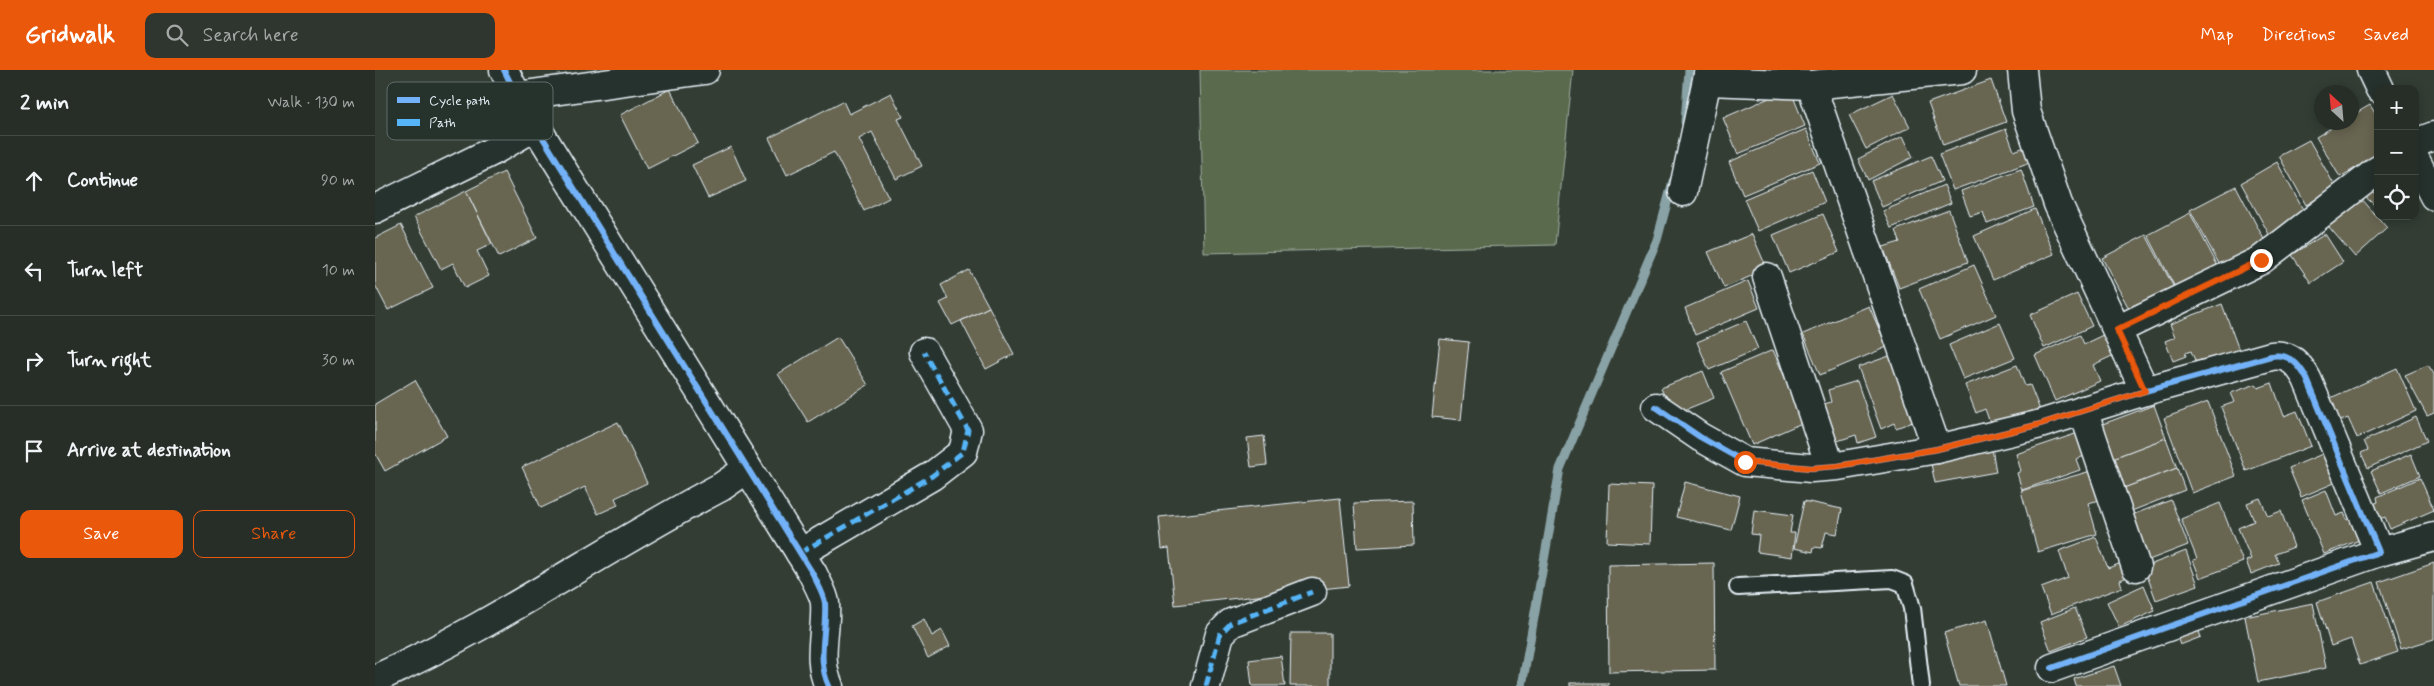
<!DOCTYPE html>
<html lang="en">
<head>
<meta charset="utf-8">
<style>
	:root { --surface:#262e27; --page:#2e362f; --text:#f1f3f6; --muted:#a4a8a7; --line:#424a44; --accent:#ea580c }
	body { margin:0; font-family:Mynerve,sans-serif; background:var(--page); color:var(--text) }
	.controls { position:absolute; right:15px; top:15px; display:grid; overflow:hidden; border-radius:10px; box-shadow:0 2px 12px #0003 }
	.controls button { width:45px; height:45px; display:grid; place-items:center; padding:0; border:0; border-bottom:1px solid var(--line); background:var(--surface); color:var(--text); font:25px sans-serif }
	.compass { position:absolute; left:1939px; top:15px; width:45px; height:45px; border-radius:50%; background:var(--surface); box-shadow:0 2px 12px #0003; rotate:334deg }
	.stop { position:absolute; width:15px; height:15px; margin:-11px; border:4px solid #ea580c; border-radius:50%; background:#fff }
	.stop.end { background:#ea580c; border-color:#fff; box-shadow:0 1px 5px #0008 }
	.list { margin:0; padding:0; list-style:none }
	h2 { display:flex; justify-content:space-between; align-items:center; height:65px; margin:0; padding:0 20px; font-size:21px }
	h2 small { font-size:16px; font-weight:400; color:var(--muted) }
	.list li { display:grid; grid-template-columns:32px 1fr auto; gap:15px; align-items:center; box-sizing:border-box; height:90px; padding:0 20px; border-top:1px solid var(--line) }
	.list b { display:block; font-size:19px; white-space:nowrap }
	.list em { font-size:16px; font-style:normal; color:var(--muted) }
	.actions { display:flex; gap:10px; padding:15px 20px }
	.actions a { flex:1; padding:11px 0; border:1px solid var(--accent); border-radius:10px; text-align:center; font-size:18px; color:var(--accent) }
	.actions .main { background:var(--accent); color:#fff }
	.icon { flex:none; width:28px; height:28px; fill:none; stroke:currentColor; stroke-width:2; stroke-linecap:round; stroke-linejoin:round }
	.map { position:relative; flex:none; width:2059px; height:616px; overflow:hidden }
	header { display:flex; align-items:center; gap:30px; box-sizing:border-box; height:70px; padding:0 25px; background:var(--accent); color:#fff }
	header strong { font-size:24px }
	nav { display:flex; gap:28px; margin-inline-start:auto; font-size:18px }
	.search { width:350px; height:45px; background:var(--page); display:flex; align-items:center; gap:12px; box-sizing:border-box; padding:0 18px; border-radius:10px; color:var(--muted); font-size:19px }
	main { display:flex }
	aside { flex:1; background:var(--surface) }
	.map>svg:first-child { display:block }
</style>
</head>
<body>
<header>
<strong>Gridwalk</strong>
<div class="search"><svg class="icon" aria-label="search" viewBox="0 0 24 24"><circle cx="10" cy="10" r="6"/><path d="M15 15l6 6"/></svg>Search here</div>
<nav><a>Map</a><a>Directions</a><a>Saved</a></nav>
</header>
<main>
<aside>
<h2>2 min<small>Walk · 130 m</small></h2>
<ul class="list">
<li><svg class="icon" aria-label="ahead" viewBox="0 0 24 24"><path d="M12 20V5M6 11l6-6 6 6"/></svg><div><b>Continue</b></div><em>90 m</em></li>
<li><svg class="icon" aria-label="left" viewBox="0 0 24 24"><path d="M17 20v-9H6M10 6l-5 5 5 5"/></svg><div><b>Turn left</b></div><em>10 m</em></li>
<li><svg class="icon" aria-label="right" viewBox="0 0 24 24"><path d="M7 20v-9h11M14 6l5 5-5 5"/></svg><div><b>Turn right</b></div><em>30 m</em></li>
<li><svg class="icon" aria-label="arrive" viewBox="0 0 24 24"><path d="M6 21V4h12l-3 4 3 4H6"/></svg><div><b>Arrive at destination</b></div></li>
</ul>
<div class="actions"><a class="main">Save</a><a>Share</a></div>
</aside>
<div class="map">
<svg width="2059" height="616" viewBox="0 0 2059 616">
	<rect width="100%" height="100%" fill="#333d34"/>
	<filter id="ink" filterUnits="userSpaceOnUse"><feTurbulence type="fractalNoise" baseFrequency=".02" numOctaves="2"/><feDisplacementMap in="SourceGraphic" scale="10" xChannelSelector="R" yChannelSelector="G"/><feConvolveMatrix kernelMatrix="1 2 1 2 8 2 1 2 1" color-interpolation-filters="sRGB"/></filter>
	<g filter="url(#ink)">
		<path fill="#5a6b4e" stroke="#a1aea3" d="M825 0H1198L1180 175 829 183Z"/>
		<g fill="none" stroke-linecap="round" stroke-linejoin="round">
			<g stroke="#89a2a6" stroke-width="9">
				<path d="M1310 52 1314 0"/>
				<path d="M1147 616 1185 399 1282 170 1298 111"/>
			</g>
		</g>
		<g fill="#676551" stroke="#e8f1f8">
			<path d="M1616 10 1631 52 1568 75 1553 33Z"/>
			<path d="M295 19 323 73 272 99 245 45Z"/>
			<path d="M1415 19 1430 56 1363 84 1348 48Z"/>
			<path d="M516 23 528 47 523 49 547 96 521 109 497 62 484 69 514 128 489 141 459 82 412 105 394 68 468 31 474 44Z"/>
			<path d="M1518 24 1535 57 1491 79 1474 45Z"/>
			<path d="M1995 35 2003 48V85L1965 107 1941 67 1966 52H1976V46Z"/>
			<path d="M1431 59 1445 93 1368 125 1354 92Z"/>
			<path d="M1631 59 1639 81 1655 75 1661 90 1578 120 1564 84Z"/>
			<path d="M1528 66 1538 87 1493 110 1483 89Z"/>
			<path d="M1934 70 1961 118 1931 135 1904 86Z"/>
			<path d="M356 77 371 111 333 128 317 95Z"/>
			<path d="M1556 86 1567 111 1507 137 1496 111Z"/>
			<path d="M1902 92 1931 145 1895 166 1866 113Z"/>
			<path d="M1646 99 1659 137 1612 154 1608 142 1595 146 1586 121Z"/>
			<path d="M1437 100 1450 132 1383 161 1369 129Z"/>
			<path d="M129 102 162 168 124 187 91 121Z"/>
			<path d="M2003 110V138L1988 125Z"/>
			<path d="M1569 115 1576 133 1516 158 1508 141Z"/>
			<path d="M1861 116 1893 177 1848 201 1815 140Z"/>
			<path d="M91 121 117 174 102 181 114 206 90 218 78 193 66 199 39 147Z"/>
			<path d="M1986 128 2012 158 1980 187 1953 156Z"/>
			<path d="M1660 139 1679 184 1618 210 1599 166Z"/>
			<path d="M1574 140 1593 192 1524 218 1508 177 1525 172 1521 160Z"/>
			<path d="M1815 143 1847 204 1805 227 1773 165Z"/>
			<path d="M1448 144 1464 182 1414 203 1398 165Z"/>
			<path d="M26 155 58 218 13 240 0 215V168Z"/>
			<path d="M1377 164 1392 199 1349 218 1333 182Z"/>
			<path d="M1950 164 1968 192 1936 213 1917 185Z"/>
			<path d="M1771 165 1804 227 1760 250 1727 188Z"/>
			<path d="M1599 195 1621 245 1565 269 1544 219Z"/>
			<path d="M594 200 614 237 577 255 565 233 573 229 566 215Z"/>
			<path d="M1373 211 1384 238 1320 265 1310 238Z"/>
			<path d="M1702 224 1717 256 1669 278 1655 245Z"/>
			<path d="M1847 234 1864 280 1822 295 1816 281 1810 283 1811 286 1798 291 1790 271 1800 267 1795 254Z"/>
			<path d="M1494 236 1512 277 1445 305 1428 264Z"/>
			<path d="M614 237 639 284 611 299 586 251Z"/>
			<path d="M1371 251 1383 279 1334 300 1322 272Z"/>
			<path d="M1625 253 1640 288 1588 309 1574 275Z"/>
			<path d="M1730 264 1739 285 1718 295 1725 311 1680 331 1660 285 1705 265 1709 274Z"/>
			<path d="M463 267 493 315 433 352 403 304Z"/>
			<path d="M1065 269 1094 272 1086 350 1057 347Z"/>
			<path d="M1398 280 1429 352 1377 375 1346 302Z"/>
			<path d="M1523 283 1550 353 1539 358 1537 352 1521 358 1519 353 1506 359 1483 297Z"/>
			<path d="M1642 295 1650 316 1655 315 1665 340 1617 358 1610 339 1601 343 1590 315Z"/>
			<path d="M2053 295 2059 304V343L2052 346 2030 305Z"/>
			<path d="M2022 298 2041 341 1982 368 1973 348 1961 353 1951 330Z"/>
			<path d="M1328 301 1339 328 1297 345 1286 318Z"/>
			<path d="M40 310 72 366 10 401 0 383V334Z"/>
			<path d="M1482 311 1501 367 1483 373 1481 365 1459 372 1446 335 1456 332 1453 320Z"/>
			<path d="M1897 313 1909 346 1922 341 1936 376 1871 401 1846 337 1860 332 1856 323 1881 314 1883 318Z"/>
			<path d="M1833 332 1861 406 1817 423 1789 348Z"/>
			<path d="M1779 335 1791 368 1730 391 1717 358Z"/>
			<path d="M2041 347 2052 371 1993 398 1986 383 1993 380 1989 371Z"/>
			<path d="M243 352 272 413 240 428 243 435 223 444 210 417 166 438 147 397Z"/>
			<path d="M1706 362 1713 385 1701 389 1705 400 1647 420 1642 403 1646 401 1641 384Z"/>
			<path d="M889 366 892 395 876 397 872 368Z"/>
			<path d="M1791 368 1802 398 1741 421 1730 391Z"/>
			<path d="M1617 378 1621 402 1560 413 1555 389Z"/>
			<path d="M1957 380 1969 409 1926 427 1914 398Z"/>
			<path d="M2036 384 2045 406 2006 423 1996 401Z"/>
			<path d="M1802 398 1810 420 1749 444 1741 421Z"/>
			<path d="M1716 401 1725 430 1713 433 1722 464 1663 482 1646 421Z"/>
			<path d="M2045 408 2059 440 2015 459 2010 447 1997 452 1991 437 2003 432 2002 427Z"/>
			<path d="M1310 412 1365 426 1356 460 1301 447Z"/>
			<path d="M1234 414 1277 416 1275 474 1232 472Z"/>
			<path d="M1951 420 1961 446 1969 443 1972 450 1978 447 1987 469 1949 484 1927 430Z"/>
			<path d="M965 428 974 516 800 535 794 478 787 479 784 447Z"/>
			<path d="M1885 428 1893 446 1906 441 1919 477 1900 484 1904 493 1876 504 1871 491 1876 489 1863 458 1879 451 1872 433Z"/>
			<path d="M1796 430 1813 475 1766 493 1749 448Z"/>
			<path d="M1038 431 1039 475 982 478 979 433Z"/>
			<path d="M1429 431 1467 439 1462 464 1451 462 1447 478 1439 477 1438 482 1419 478Z"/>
			<path d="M1845 433 1868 492 1825 508 1818 490 1822 489 1806 449Z"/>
			<path d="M1379 440 1418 445 1415 463H1420L1417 487 1382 482 1384 465 1376 464Z"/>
			<path d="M1721 467 1733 498 1752 491 1757 505 1745 510 1747 517 1676 544 1666 518 1693 508 1684 481Z"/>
			<path d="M1811 481 1823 515 1781 530 1769 497Z"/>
			<path d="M1339 493 1340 600 1234 602 1233 495Z"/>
			<path d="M2059 493V569L2026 579 2004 512Z"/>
			<path d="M1999 512 2023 582 1985 595 1976 569 1956 576 1942 532Z"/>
			<path d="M1769 515 1780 541 1744 557 1732 532Z"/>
			<path d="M1938 533 1951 598 1883 612 1870 547Z"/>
			<path d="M1700 538 1712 567 1676 581 1665 552Z"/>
			<path d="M549 549 557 566 567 560 575 576 553 588 537 556Z"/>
			<path d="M1612 550 1631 616H1584L1569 563Z"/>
			<path d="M1820 551 1826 567 1805 575 1799 559Z"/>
			<path d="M916 563H955V616H915Z"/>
			<path d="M906 586 910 616H877L874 590Z"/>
			<path d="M1739 596 1746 616H1701L1699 609Z"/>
			<rect x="1195" y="613" width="38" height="3"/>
		</g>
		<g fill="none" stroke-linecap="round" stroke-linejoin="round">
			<g stroke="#e8f1f8" stroke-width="20">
				<path id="service" d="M1363 517 1517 509 1530 514 1537 538 1546 616"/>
			</g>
			<g stroke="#e8f1f8" stroke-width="31">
				<g id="minor">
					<path d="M1647 0 1651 41 1683 134 1770 321"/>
					<path d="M1996 0 2005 19"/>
					<path d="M1332 11 1436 15 1587 0"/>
					<path d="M1436 15 1562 379"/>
					<path d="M142 26 330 0"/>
					<path d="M2040 73 2059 66"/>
					<path d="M2040 89 2059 126"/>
					<path d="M1308 122 1334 0"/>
					<path d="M0 139 118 81 161 56"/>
					<path d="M1392 207 1455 396"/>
					<path d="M1742 260 1886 190 2003 100"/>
					<path d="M1281 337 1325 367 1370 392 1436 398 1463 396 1562 379 1662 355 1770 321 1896 286C1914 283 1924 294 1932 309L2004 482 1677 598"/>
					<path d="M1708 340 1761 497"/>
					<path d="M2004 482 2059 467"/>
					<path d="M425 483 557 406 588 382 593 360 549 282"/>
					<path d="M0 609C121 555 229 478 346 417L372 399"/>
					<path d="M831 616 845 564 856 553 937 522"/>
				</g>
			</g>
			<g stroke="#e8f1f8" stroke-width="31">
				<path id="tertiary" d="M129 0 142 26 438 504C442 513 449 524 450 533 452 562 441 589 454 616"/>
			</g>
			<use href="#service" stroke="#26332d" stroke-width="16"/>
			<use href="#minor" stroke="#26332d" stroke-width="28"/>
			<use href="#tertiary" stroke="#26332d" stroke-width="28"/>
			<g stroke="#56b5f8" stroke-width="5" stroke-dasharray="10 5" stroke-linecap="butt">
				<path d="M425 483 557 406 588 382 593 360 549 282"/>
				<path d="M831 616 845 564 856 553 937 522"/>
			</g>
			<g stroke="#26332d" stroke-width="9">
				<g id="cycleway">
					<path d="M129 0 142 26 438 504C442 513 449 524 450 533 452 562 441 589 454 616"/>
					<path d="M1281 337 1325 367 1370 392 1436 398 1463 396 1562 379 1662 355 1770 321 1896 286C1914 283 1924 294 1932 309L2004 482 1677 598"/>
				</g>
			</g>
			<use href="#cycleway" stroke="#73b2f8" stroke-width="6"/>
		</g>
	</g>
	<g fill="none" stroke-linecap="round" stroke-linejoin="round" filter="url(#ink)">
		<path stroke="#ea580c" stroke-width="6" d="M1370 392 1436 398 1463 396 1562 379 1662 355 1770 321 1742 260 1886 190"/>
	</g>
	<rect x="12" y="12" width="166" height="58" rx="8" fill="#26332d" stroke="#606c6a" stroke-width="1"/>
	<rect x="22" y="27" width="23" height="6" fill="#73b2f8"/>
	<rect x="22" y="49" width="23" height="7" fill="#56b5f8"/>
	<g font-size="14" fill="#e8f1f8">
		<text x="54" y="35">Cycle path</text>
		<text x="54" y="57">Path</text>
	</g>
</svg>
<div class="controls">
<button>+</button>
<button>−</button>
<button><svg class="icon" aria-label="locate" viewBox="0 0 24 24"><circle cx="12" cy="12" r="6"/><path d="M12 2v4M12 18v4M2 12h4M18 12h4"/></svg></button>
</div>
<svg class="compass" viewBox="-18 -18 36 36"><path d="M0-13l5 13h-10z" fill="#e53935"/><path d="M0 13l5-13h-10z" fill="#a4a8a7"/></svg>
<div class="stop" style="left:1370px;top:392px"></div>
<div class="stop end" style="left:1886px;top:190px"></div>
</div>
</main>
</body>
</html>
